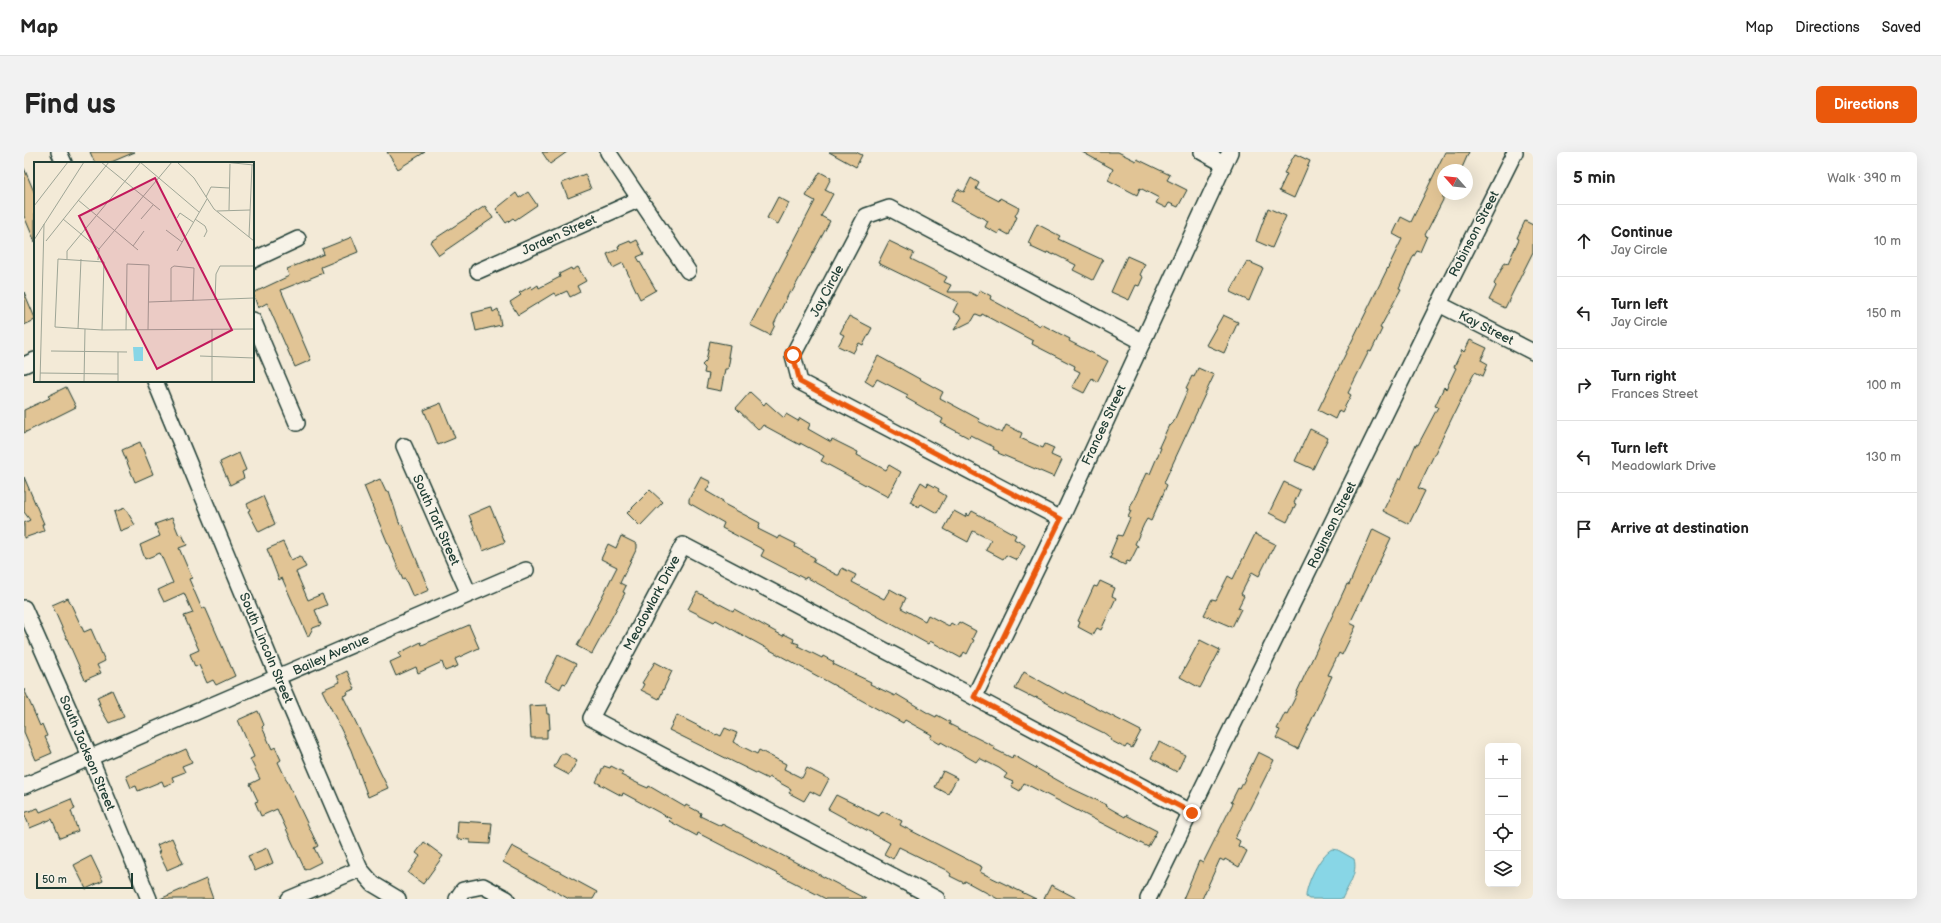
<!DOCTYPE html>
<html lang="en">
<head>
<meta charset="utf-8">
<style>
	:root { --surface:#fff; --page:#f2f2f2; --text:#222; --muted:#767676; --line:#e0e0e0; --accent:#ea580c }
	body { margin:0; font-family:"Balsamiq Sans",sans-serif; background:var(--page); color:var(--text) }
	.controls { position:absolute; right:12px; bottom:12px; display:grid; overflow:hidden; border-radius:6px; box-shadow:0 4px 16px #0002 }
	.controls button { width:36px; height:36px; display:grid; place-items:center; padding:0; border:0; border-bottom:1px solid var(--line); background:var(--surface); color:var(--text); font:20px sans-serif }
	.compass { position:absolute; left:1413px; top:12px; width:36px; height:36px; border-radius:50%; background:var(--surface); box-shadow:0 4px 16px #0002; rotate:297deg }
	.scale { position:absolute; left:12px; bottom:10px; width:97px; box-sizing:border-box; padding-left:4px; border:2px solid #1f3d34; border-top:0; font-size:11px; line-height:14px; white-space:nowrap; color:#1f3d34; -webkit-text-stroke:3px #f7f3e8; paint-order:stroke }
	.stop { position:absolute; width:12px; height:12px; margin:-9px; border:3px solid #ea580c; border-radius:50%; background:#fff }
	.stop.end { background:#ea580c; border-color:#fff; box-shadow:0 1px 4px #0008 }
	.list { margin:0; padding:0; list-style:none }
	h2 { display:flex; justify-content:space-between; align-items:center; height:52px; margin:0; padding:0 16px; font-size:17px }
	h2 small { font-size:13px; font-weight:400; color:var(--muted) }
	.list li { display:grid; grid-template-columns:26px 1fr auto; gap:12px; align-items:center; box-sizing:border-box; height:72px; padding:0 16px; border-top:1px solid var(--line) }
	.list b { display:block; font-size:15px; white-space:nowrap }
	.list p { margin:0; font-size:13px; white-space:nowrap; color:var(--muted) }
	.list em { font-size:13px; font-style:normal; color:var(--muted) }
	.icon { flex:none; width:22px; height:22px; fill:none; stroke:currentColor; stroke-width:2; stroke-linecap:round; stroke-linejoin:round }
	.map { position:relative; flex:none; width:1509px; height:747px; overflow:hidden; border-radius:6px }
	header { display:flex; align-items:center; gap:24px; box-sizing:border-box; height:56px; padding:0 20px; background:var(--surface); border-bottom:1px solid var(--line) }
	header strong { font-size:19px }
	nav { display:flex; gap:22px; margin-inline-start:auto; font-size:14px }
	.intro { display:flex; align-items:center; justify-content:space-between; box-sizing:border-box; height:96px; padding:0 24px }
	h1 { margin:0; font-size:28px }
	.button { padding:10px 18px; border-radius:6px; background:var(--accent); color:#fff; font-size:14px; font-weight:700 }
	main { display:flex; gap:24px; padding:0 24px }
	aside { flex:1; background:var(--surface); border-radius:6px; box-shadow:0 4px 16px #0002 }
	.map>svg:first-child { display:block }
</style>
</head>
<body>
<header>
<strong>Map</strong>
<nav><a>Map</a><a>Directions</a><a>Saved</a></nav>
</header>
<div class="intro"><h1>Find us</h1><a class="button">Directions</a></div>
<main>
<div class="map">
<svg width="1509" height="747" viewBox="0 0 1509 747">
	<rect width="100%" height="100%" fill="#f3ead7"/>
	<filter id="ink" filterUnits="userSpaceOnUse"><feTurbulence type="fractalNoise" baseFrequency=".025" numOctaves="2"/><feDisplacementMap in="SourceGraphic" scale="8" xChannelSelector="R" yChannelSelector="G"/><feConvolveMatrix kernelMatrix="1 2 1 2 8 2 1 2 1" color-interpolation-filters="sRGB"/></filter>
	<g filter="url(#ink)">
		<path fill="#88d6e6" stroke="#5e999f" d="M1308 697 1314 698 1330 707C1334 721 1324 734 1318 747H1285L1282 745C1282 732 1296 703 1308 697Z"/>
		<g fill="#e1c495" stroke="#1f3d34">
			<path d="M66 0H111L85 11H71Z"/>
			<path d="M363 0H401L374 17Z"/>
			<path d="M518 0H543L526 12Z"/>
			<path d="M805 0H832L838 3 832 15Z"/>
			<path d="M1058 0H1094L1112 9 1113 7 1146 23 1143 28 1163 38 1154 55 1145 51 1142 56 1132 51 1135 46 1116 36 1113 43 1084 28 1089 17Z"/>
			<path d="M1421 0H1445L1437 18H1419V48L1401 83 1403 84 1396 100 1393 99 1388 107 1375 136 1377 137 1356 176 1358 177 1347 200 1345 199 1324 241 1327 243 1318 260 1315 258 1311 267 1294 258 1378 87 1369 82 1377 65 1387 70Z"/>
			<path d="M1271 2 1286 9 1270 46 1255 39 1263 22 1260 21Z"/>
			<path d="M0 16 11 42V90L0 64Z"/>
			<path d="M796 20 807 26 801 38 809 42 797 64 806 69 768 140 766 139 750 172 751 173 746 183 726 173 791 49 782 44Z"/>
			<path d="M561 22 567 37 544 46 538 31Z"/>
			<path d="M947 26 955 31 952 37 975 49 976 46 995 56 991 64 993 65 985 83 976 78 974 82 961 75 964 69 927 49 934 37 940 40Z"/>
			<path d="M504 40 513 53 491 68 489 66 482 71 472 57 492 41 495 46Z"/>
			<path d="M754 45 765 51 754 72 743 66Z"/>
			<path d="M461 54 469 66 415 103 406 90Z"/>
			<path d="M1244 56 1262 64 1248 96 1232 89Z"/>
			<path d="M1501 69 1509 73V100L1481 156 1465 148 1472 134 1470 132 1481 110 1484 111 1495 87 1493 86Z"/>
			<path d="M1013 72 1036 84 1034 87 1079 108 1069 128 1049 118 1052 113 1030 102V103L1023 100 1022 102 1007 95 1008 93 1004 91Z"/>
			<path d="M328 85 334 100 297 115 299 121 257 138 287 208 271 215 243 151 234 156 229 141 265 124 263 117 300 102 298 97Z"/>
			<path d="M613 88 620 102 613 105 632 138 616 147 599 111 589 116 583 102 595 97 594 94 606 89 607 91Z"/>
			<path d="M865 89 890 101 887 107 923 125 920 130 927 133 923 140H945L953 144 956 138 967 144 966 147 1016 174 1017 172 1046 187 1045 189 1084 209 1073 230 1068 226 1060 241 1048 235 1056 220 1050 217 1051 214 1008 192 1009 189 958 162 957 164 952 162 948 169 930 178 938 165 929 160 934 150 854 111Z"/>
			<path d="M1103 104 1121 112 1116 123 1119 125 1115 134 1112 133 1105 148 1087 140Z"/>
			<path d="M1223 109 1239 116 1225 149 1206 140Z"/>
			<path d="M554 115 562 129 553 134 556 140 546 145 543 139 532 144 530 141 494 163 486 150 497 143 495 141 507 134 508 137 514 133 515 136 536 125 535 122 547 116 548 118Z"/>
			<path d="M0 140 11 166V168L0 173Z"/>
			<path d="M468 156 469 160 474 157 477 173 452 179 448 161Z"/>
			<path d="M1199 163 1214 170 1200 201 1182 193Z"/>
			<path d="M825 164 848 176 839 193 835 191 829 201 814 194 820 183 816 181Z"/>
			<path d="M1446 188 1463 196 1457 208 1464 212 1459 224 1451 220 1444 233 1394 336 1401 339 1385 372 1359 359 1375 326 1377 327 1392 292 1394 293 1414 255 1411 254 1420 235 1422 237 1432 216 1430 215 1438 198 1440 200Z"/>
			<path d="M686 189 706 193 704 205H706L704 217H701L697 239 682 236 685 222 680 221 681 216 678 213 682 209Z"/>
			<path d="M854 204 919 240 916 246 955 267 954 269 978 281 982 273 998 281 996 286 1019 296 1021 292 1030 296 1027 303 1038 308 1030 325 974 301 975 300 969 297 970 295 946 283 945 286 917 271 919 267 882 246 884 243 853 227 849 234 841 229Z"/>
			<path d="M1174 216 1190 223 1143 324 1140 331 1143 333 1137 347 1127 369 1123 367 1120 372 1111 392 1114 394 1106 410 1103 409 1101 413 1086 406 1088 402H1086L1094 383 1098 384 1106 366 1104 365 1107 359 1105 358 1122 321 1126 322 1137 296 1135 295 1145 273 1146 274 1149 271 1164 237 1162 236 1168 224 1170 225Z"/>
			<path d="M42 235 52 255 0 281V258L26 246 24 244Z"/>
			<path d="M726 240 740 253 742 250 760 266 762 262 774 269 776 266 786 272 784 277 807 290 808 287 834 300 833 303 862 318 865 313 877 320 864 345 797 309 800 304 776 291V293L739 273 735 278 712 256Z"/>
			<path d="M417 251 431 286 414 293 400 258Z"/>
			<path d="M1286 277 1304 286 1289 317 1271 309Z"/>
			<path d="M116 290 129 322 111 330 98 298Z"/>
			<path d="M215 301 222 318 218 320 220 326 206 333 196 310Z"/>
			<path d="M0 325 20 372H18L20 379 0 386V371L6 368 0 360Z"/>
			<path d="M677 325 687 330 682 339 699 349 698 351 736 371 734 377 754 387 756 384 772 392 771 395 791 406 789 410 813 423H815L818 416 832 423 828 430 860 447 866 437 882 446 877 456 901 469 904 463 925 474 927 471 932 474 935 470 952 479 948 487 950 488 943 502 940 500 937 506 906 489 904 492 782 425 781 427 737 404 740 398 698 376 700 371 665 351V347Z"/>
			<path d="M356 327 362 340 365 339 376 373 378 372 405 438 389 445 381 427 379 428 340 334Z"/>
			<path d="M897 330 903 334 904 331 915 337 914 339 922 344 913 361 897 352 895 355 886 350Z"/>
			<path d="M1260 330 1276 338 1270 351 1272 352 1263 370 1245 361Z"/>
			<path d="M626 338 639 350 616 374 603 361Z"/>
			<path d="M239 344 251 372 235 380 224 359 226 358 223 352Z"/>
			<path d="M466 354 481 390 459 399 445 363Z"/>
			<path d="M101 356 111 373 96 379 90 360Z"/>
			<path d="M930 359 941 365 943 362 945 364 948 359 992 383 990 387 1001 393 993 408 982 403 979 407 962 398 967 388 949 379 944 390 920 377Z"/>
			<path d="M148 366 155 383 158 382 163 393 155 396 168 426 165 427 178 457 181 455 211 524 192 533 189 528 183 531 175 513 171 515 166 502 175 498 160 464 169 461 160 441 140 450 134 438 149 431 136 401 121 407 116 393 136 384 131 372Z"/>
			<path d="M1349 377 1367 386 1326 471 1332 474 1318 503 1315 501 1304 523 1308 524 1274 597 1252 586 1256 578 1253 577 1261 561 1263 562 1273 542H1272L1323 432 1325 433Z"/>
			<path d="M1231 382 1251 392 1235 424 1228 420 1217 442 1220 444 1214 456 1217 457 1208 475 1180 463 1188 447 1192 448 1204 424 1209 427Z"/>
			<path d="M597 384 613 392V396L596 431 602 434 599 440 601 441 568 502 553 494 593 415 577 407 584 392 592 396Z"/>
			<path d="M259 390 267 408 276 404 282 415 272 420 284 448 298 442 303 453 291 458 297 473 289 476 284 485 258 426 255 428 243 397Z"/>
			<path d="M1076 429 1091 436 1088 444 1092 446 1077 478 1073 476 1069 483 1054 475 1056 470 1054 469 1070 434 1073 435Z"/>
			<path d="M673 440 709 459 710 457 759 484 760 482 770 487 769 490 775 492 774 494 798 506 799 504 810 510 809 512 847 530 846 532 865 541 871 544 872 542 904 561 912 565 913 563 926 570 925 572 971 595 970 597 988 606 989 603 1049 637 1083 653 1082 654 1101 665 1102 663 1133 679 1124 695 1000 631 996 639 987 634 989 630 980 626 983 622 975 616 955 606 952 610 917 590 916 592 906 586 908 583 881 568 879 571 713 480 692 468 690 470 664 457Z"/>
			<path d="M44 446 60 480 67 477 81 509 73 513 77 521 61 528 28 453Z"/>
			<path d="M445 473 455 496 431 507 434 514 421 519 418 510 394 521 392 515 372 524 366 510 377 505 375 501 397 490 398 493Z"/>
			<path d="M1176 488 1196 498 1176 536 1156 525Z"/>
			<path d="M534 503 552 512 542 532 539 531 536 537 521 529Z"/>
			<path d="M631 510 648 519 635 547 617 538 620 532 618 531Z"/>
			<path d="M323 519 331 537 323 540 324 542 319 544 364 636 344 645 327 598 298 538 316 530 313 524Z"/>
			<path d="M1000 520 1040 542 1041 540 1117 579 1108 596 1103 593 1101 596 1086 588 1087 586 1080 581 1031 557 1032 556 1012 545 1011 546 1005 543V544L991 537Z"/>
			<path d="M0 537 16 574 18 572 23 584 21 585 28 601 12 608 0 580Z"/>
			<path d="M88 538 100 565 85 571 74 552H76L73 545Z"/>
			<path d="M522 553 523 562H525L526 577 523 578V586H507L505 554Z"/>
			<path d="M234 559 240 573 238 575 248 597 251 595 257 608 254 610 294 694 290 696 297 710 281 718 253 657 237 664 231 650 234 649 226 632 236 627 226 607 230 605 214 568Z"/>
			<path d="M653 563 692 583 693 582 697 584 701 576 713 581 709 590 733 602 735 598 762 612 760 617 778 626 783 616 805 627 796 644 786 639 780 649 765 641 767 637 745 625 744 627 645 578Z"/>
			<path d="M1135 590 1161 603 1153 620 1127 606Z"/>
			<path d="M162 597 168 610 158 614 161 620 148 625 150 630 140 634 138 629 114 639 112 634 107 636 102 624Z"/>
			<path d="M1234 600 1250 608 1211 686 1216 689 1214 694 1223 699 1215 715 1201 707 1200 709 1196 707 1178 747H1159L1175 709 1179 711 1209 651 1207 650 1214 636 1216 637Z"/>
			<path d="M537 602H542L553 609 545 623 530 615Z"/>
			<path d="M580 614 586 616 587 614 599 620 597 623 617 633 624 636 625 634 661 655 662 653 677 661 676 664 697 674 698 672 842 747H802L674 681 673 684 645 669 647 667 599 641 598 644 572 630Z"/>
			<path d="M919 619 933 626 924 642 911 635Z"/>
			<path d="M812 643 855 664 858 659 878 669 876 673 958 715 956 720 1012 747H974L941 729 940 731 926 724 927 722 922 718 875 695 869 707 860 702 866 691 804 657Z"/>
			<path d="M47 647 51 657 47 659 54 679 36 686 28 667 6 676 0 661 14 656 16 660Z"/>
			<path d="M434 669 468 671 466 692 446 691V688L433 687Z"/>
			<path d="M148 686 159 711 143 718 134 700H136L133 693Z"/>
			<path d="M400 690 419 704 399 732 384 721 396 704 392 701Z"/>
			<path d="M488 694 573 740 569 747H545L479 710Z"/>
			<path d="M243 696 249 711 231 719 224 704Z"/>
			<path d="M67 704 79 729 62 737 50 713Z"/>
			<path d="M182 727 189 747H136Z"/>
			<path d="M1027 733 1054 747H1020Z"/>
		</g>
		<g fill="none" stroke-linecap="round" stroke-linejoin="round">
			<g stroke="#1f3d34" stroke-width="18">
				<g id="street">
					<path d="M35 0 40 11"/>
					<path d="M584 0 664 119"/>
					<path d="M1178 0 1200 12"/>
					<path d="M229 108 274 87"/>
					<path d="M454 119 616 47"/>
					<path d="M1415 152 1509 200"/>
					<path d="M229 168 273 271"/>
					<path d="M0 213 11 208"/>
					<path d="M131 229 254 526 336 717 349 732 374 747"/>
					<path d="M380 294 445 442"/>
					<path d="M1037 367 776 230 769 203 842 64 865 56 1119 190"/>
					<path d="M0 456 66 605 125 747"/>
					<path d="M950 545 1037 367 1206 0"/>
					<path d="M0 634 502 418"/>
					<path d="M265 747 336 717"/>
					<path d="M433 747 439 738 459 734 483 747"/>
					<path d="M913 747 567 566 659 393 950 545 1168 661"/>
					<path d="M1124 747 1415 152 1491 0"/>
				</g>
			</g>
			<use href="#street" stroke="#f7f3e8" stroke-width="15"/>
		</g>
	</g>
	<g fill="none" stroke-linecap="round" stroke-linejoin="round" filter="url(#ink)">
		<path stroke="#ea580c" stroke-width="5" d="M769 203 776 230 1037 367 950 545 1168 661"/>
	</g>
	<g text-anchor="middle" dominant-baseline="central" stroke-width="3" stroke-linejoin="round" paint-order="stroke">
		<g font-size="13" fill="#1f3d34" stroke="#f7f3e8">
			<text transform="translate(1450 82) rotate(-63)">Robinson Street</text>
			<text transform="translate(535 83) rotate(-24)">Jorden Street</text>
			<text transform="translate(803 139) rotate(-62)">Jay Circle</text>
			<text transform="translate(1462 176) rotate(27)">Kay Street</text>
			<text transform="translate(1080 273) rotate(-65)">Frances Street</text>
			<text transform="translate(412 368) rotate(66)">South Taft Street</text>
			<text transform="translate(1308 373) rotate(-64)">Robinson Street</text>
			<text transform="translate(628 451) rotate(-62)">Meadowlark Drive</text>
			<text transform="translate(242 496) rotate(67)">South Lincoln Street</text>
			<text transform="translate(307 503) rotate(-24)">Bailey Avenue</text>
			<text transform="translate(63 601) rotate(67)">South Jackson Street</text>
		</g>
	</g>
	<g transform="translate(10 10)">
		<rect width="220" height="220" fill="#f3ead7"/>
		<path d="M99 185H109V199H100Z" fill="#88d6e6"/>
		<path fill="none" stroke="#9ea596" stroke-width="1" d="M67 0 126 48M106 0 165 50M143 0 160 16 180 47 220 79M189 0 220 3M172 35 177 25 195 26M44 38 104 88M0 44 34 0M195 48 196 2M183 49 216 48M143 56 146 51 159 60M29 57 65 87M107 57 119 43M161 57 171 64 173 69 170 75M132 68 148 80M215 75 218 3M0 78 50 0M12 79 75 0M99 84 110 69M143 89 173 37M24 97 70 100 68 168 21 165ZM33 97V89L107 0M64 98 65 87 138 0M181 138 182 112 186 104H220M115 140 220 136M137 140V106L140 104 160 106 159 139M44 167 47 97M68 168 220 167M92 168 93 102 115 103 114 168M17 189 93 190M166 194 220 196M6 211 84 212M6 220 10 62M50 220 51 167M84 220V190M178 220V167"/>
		<path fill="#c2185b" fill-opacity="0.15" stroke="#c2185b" stroke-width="2" d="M121 16 198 168 123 207 45 54Z"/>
		<rect width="220" height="220" fill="none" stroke="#1f3d34" stroke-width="2"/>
	</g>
</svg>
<div class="controls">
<button>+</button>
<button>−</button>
<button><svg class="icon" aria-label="locate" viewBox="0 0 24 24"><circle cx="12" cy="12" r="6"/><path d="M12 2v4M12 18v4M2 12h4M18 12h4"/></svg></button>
<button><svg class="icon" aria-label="layers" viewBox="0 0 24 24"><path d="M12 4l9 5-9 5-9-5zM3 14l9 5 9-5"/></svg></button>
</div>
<svg class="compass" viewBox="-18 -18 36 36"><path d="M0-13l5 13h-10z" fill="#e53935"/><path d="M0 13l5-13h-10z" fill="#767676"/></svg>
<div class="scale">50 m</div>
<div class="stop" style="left:769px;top:203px"></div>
<div class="stop end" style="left:1168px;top:661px"></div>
</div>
<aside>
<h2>5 min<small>Walk · 390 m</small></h2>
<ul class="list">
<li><svg class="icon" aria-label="ahead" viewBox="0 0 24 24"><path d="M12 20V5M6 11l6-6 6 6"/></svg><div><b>Continue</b><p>Jay Circle</p></div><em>10 m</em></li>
<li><svg class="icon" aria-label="left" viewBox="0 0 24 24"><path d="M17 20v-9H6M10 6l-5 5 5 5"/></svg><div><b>Turn left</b><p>Jay Circle</p></div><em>150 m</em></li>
<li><svg class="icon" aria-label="right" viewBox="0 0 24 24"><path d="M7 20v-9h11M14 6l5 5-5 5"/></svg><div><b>Turn right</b><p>Frances Street</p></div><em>100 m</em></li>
<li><svg class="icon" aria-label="left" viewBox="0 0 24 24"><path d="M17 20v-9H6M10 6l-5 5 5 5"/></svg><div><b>Turn left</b><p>Meadowlark Drive</p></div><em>130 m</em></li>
<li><svg class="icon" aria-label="arrive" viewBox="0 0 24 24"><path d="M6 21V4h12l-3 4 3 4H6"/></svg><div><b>Arrive at destination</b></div></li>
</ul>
</aside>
</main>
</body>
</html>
